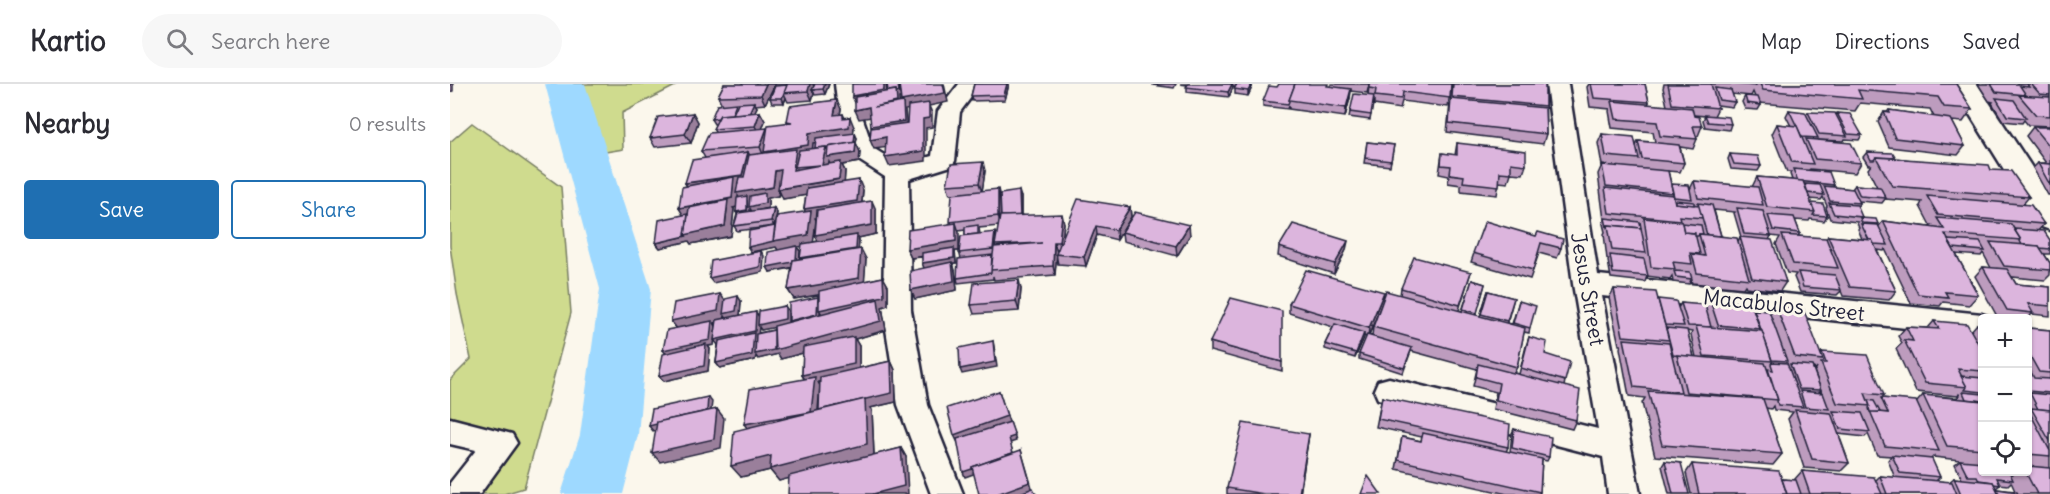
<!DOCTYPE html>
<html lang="en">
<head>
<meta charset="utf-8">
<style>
	:root { --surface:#fff; --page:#f7f7f7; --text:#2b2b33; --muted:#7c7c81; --line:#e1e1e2; --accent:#1f6fb2 }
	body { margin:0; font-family:Delius,sans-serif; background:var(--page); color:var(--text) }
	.controls { position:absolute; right:18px; bottom:18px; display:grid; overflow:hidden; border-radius:6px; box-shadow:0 2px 4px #0004 }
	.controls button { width:54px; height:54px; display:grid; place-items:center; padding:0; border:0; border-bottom:2px solid var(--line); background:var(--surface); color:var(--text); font:30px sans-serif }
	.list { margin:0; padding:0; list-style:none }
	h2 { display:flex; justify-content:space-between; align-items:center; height:78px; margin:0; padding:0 24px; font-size:26px }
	h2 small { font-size:20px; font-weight:400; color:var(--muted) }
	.actions { display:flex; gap:12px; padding:18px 24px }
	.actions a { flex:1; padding:14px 0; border:2px solid var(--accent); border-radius:6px; text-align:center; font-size:21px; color:var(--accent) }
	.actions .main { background:var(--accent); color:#fff }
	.icon { flex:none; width:33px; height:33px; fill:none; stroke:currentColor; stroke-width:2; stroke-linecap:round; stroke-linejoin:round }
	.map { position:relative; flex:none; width:1600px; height:410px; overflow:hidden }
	header { display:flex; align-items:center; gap:36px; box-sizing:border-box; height:84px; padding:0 30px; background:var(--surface); border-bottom:2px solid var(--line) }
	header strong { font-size:28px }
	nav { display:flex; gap:33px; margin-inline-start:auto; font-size:21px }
	.search { width:420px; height:54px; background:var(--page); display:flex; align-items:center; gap:15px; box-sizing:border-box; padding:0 21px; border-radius:33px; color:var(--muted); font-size:22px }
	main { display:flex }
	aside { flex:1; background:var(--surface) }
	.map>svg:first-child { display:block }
</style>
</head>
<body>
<header>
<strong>Kartio</strong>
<div class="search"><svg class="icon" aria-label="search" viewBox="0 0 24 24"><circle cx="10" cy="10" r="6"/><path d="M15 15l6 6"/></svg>Search here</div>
<nav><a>Map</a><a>Directions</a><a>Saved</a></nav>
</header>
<main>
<aside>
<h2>Nearby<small>0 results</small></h2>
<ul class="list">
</ul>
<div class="actions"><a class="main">Save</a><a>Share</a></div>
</aside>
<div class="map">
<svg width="1600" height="410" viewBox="0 0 1600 410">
	<rect width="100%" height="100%" fill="#fbf7ec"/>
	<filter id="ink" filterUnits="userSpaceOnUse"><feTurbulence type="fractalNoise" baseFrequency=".0167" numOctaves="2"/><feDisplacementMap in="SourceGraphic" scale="12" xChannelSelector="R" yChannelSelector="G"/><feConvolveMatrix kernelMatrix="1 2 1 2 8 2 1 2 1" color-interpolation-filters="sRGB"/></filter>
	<g filter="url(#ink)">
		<g fill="#cfdb8e" stroke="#787e64" stroke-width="1.5">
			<path d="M124 0H229L172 29 173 65 144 70Z"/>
			<path d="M22 39 111 103 121 229 74 404 54 410H26L40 345 0 335V296L21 275 7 210 0 162V58Z"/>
		</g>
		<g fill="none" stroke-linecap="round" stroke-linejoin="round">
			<path fill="#9ed9ff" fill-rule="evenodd" d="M95 0H135L201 205 188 351 173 410H111L130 351 150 205Z"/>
			<g stroke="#22223b" stroke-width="5">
				<g id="street">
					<path d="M385 0H407L410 26 423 64 450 81 482 72 488 27 509 0H531L510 28 505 77 501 82 459 95 461 226 478 321 513 410H481L448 321 433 226 435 93 404 73 400 68 388 26Z"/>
					<path d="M1096 0H1118L1148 191 1532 230 1542 234H1532V252L1152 212 1190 410H1158L1153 373 928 315 924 306 928 297 939 294 1148 345 1123 200Z"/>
					<path d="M0 334 62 350 67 359 30 410H0V399L26 366 0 360Z"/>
				</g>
			</g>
			<g stroke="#22223b" stroke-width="5">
				<path id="secondary" d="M1501 0H1527L1600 111V146L1589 142Z"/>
			</g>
			<use href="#street" fill="#fbf7ec" fill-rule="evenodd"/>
			<use href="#secondary" fill="#fbf7ec" fill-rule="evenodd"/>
		</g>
		<g fill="#bd9cbe" stroke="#22223b" stroke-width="1.5" fill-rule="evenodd">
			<path d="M274 0H379L375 10 365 11 364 9 362 16 338 18 336 14 334 19H322L320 14 325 2 324 1 315 20 305 21 307 23 304 28H310L315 37 312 44 318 46 338 38 337 37 391 25 390 31 393 30 395 34 404 43 403 49 407 54 406 59 410 68 409 78 392 81 395 87 394 99 413 106 412 118 426 126V150L408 154 409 156 408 166 416 175 414 197 433 193 438 202V221L432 223 436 246 405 255 409 262V284L441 277 445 286 446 318 420 324 422 326 424 371 451 364 456 373 339 394 329 397 320 386 291 393 297 344 354 295 352 291 353 269 331 275 328 270 308 275 306 272 305 276 270 284 266 279 268 261 266 238 264 239 266 242 264 261 258 262 260 265 258 287 214 297 209 292 216 269 226 244 221 237 275 216 291 217 290 232 306 228 308 232 335 222 338 227V239L340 238 339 237 369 216V211L344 215 338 206 342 184 320 188 328 166 326 163 301 168 298 163 325 142 355 128 354 125 356 111 333 115 329 106 328 112 318 114V124L312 126 327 129 324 142 287 147 284 142 287 130 286 128 287 123 283 124 284 125 281 152 241 160 239 157 210 164 206 159 234 131 229 124 237 102 235 99 255 74 251 67 265 48 263 45 266 40H264L261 35 272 21 268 12ZM365 134H366L368 157 363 158 366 136ZM352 162 351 175H349L350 167 347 163ZM309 243 311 246 324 243V246L308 249Z"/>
			<path d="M524 0H559L555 16 522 17 521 12Z"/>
			<path d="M703 0H726L724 4 703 1Z"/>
			<path d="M730 0H802V3L798 12 785 10V3H783L779 13 737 8V1Z"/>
			<path d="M881 0H1001L998 23 952 17 950 25 924 21V15L920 36 899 33 900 28 918 12 919 1 917 9 901 7 900 14 895 33 839 25V22L838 25 813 22V17L827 3 881 2Z"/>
			<path d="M1002 0H1095L1096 50 1093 60 997 48Z"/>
			<path d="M1139 0H1195L1199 18 1198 21 1217 22 1213 4 1214 0H1506L1522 25 1513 38 1502 37 1515 62 1508 71 1439 63 1428 38 1434 28H1437L1439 26 1484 33 1480 25 1410 19 1405 27 1310 19 1311 21 1308 26 1295 25 1292 18 1295 12 1305 13 1303 8 1301 12 1282 10 1285 18 1282 23 1267 21 1268 24 1264 32 1281 40 1279 46 1255 43 1253 36 1255 32 1243 31 1252 42 1248 52H1246L1247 55 1243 65 1230 63 1234 79 1230 88 1218 87 1221 100 1240 105 1244 97 1302 103 1307 93 1342 96 1340 90 1341 88H1337L1322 50 1327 40 1341 42 1336 32 1339 26 1356 30 1358 28 1386 32 1387 29 1412 51 1409 56 1395 55 1394 57 1367 56 1411 79 1405 89 1360 85 1359 86 1384 101 1383 103 1402 105 1405 101 1427 103 1418 85 1421 81H1418L1413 73 1417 68 1446 74 1541 86 1579 113 1573 120 1594 140 1588 147 1600 156V170H1594L1600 179V191L1595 196 1562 193 1566 200 1600 203V232L1582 230 1578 234H1548L1525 192 1533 183 1541 184 1533 169 1531 172 1506 170 1528 211 1519 221 1493 218 1490 222 1461 219 1435 165 1434 167 1427 166 1446 207 1439 216 1393 212 1391 207 1387 211 1350 208 1344 193 1346 190 1337 189 1326 160 1330 153 1321 152 1319 156 1336 198 1330 207 1296 203 1295 201 1293 204 1242 199 1241 196 1239 200 1223 198 1222 192 1220 195 1197 192 1195 198 1161 194 1158 177 1159 175H1157L1154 150 1155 148 1153 140 1154 136 1148 90 1152 81 1148 59 1152 50 1186 62 1188 57 1205 58 1203 48 1162 44 1159 27 1160 25 1140 23 1137 3ZM1373 113 1377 122 1376 124 1380 135 1408 138 1407 139 1409 144 1408 145 1412 155 1378 152 1376 155 1348 152 1350 149 1345 136 1359 137 1360 135 1374 137 1377 132 1361 119 1359 115 1371 116ZM1435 115 1472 118 1470 122 1480 141H1482L1480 143 1433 137 1429 142 1427 141 1428 140 1411 134 1412 133 1407 123 1410 119 1409 117 1432 119ZM1264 126 1285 128 1284 129 1291 153H1290L1288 157 1271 152Z"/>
			<path d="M1528 0H1600V42L1578 41 1574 36 1572 39 1553 37 1542 19 1543 18 1539 17Z"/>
			<path d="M243 29 248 38 241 59 205 63 200 54Z"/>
			<path d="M1583 43H1600V111H1598L1583 84 1588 79H1596L1576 52Z"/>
			<path d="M917 58 944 61 940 82 914 79Z"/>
			<path d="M1007 59 1076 81 1073 90 1061 89 1058 99 1049 98 1047 111 1011 107V101L998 99 999 92 989 90 992 69 1005 71Z"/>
			<path d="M1280 70 1311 82 1308 87 1281 85 1278 75Z"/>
			<path d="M535 87 532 107 550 114 571 113V131L614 139 612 155 680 123 681 133 673 146 740 151 727 172 673 157 672 148 667 156 647 151 636 182 608 180 606 171 605 191 544 196 543 192V195L508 199 507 194 511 175 509 167H505L506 179H503L505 187 507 206 465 215 461 206 474 184 472 173 461 174 457 165 501 139 504 110H500L497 101ZM549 142 546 154 530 150 529 144ZM515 146V151L509 163 508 147Z"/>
			<path d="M1035 137 1111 164 1107 174 1089 169 1080 195 1021 178Z"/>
			<path d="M829 163 896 166 884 190 828 172Z"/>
			<path d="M1021 188 1009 226 1012 227 1022 196 1035 200 1026 231 1030 232 1038 207 1064 214 1057 239 1062 240 1069 217 1080 244 1079 249 1074 248 1067 283 1064 289 1069 290 1076 262 1079 253 1095 270 1115 297 1114 302 1126 336 1122 345 1043 325 1046 308 1023 302 1027 285 961 267 953 289 909 275V270L917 253 914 252 905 274 875 265V260L883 243 839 229V220L933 216 950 211 951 204ZM931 221 923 243 922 252 919 251Z"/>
			<path d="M571 205 569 227 524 230 521 221Z"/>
			<path d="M1164 205 1208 215 1228 224 1231 219 1255 223 1260 216 1320 230 1326 222 1371 270 1372 268 1434 311 1432 314 1467 318 1473 311 1508 314V313L1510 311 1509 310 1508 312 1466 308 1446 265 1452 259 1448 252 1456 243 1478 244 1484 237 1521 247 1527 240H1533V387L1561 391 1565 387H1578V244L1600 246V410H1241L1236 389 1242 380 1332 395 1344 396 1352 387 1426 396 1430 392 1445 394 1438 376 1441 372 1427 371 1418 350 1415 353 1388 350 1399 379 1391 387 1354 384 1338 335 1343 328 1324 326 1323 322 1321 325 1316 324 1332 370 1323 381 1205 372 1192 319 1195 314 1179 312 1170 264 1171 261H1169L1159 214ZM1237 247 1242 248 1241 251 1246 273H1244ZM1367 283 1364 288 1372 309 1369 308 1371 306 1363 284 1366 285ZM1484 372V373L1510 376 1505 380 1512 395 1504 394 1499 398 1486 397 1490 393 1481 375ZM1561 398 1565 407 1547 405 1546 404 1550 401V400L1558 401Z"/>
			<path d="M760 258 832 278V287L760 267Z"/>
			<path d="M932 313 1058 363 1056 368H1060L1062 349 1064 345 1099 373 1097 377 1092 376 1090 408 1089 410H1057L946 385 952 353 971 357 972 353 926 343Z"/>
			<path d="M859 350 850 410H777V404Z"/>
			<path d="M1215 377 1239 410H1219L1212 382Z"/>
		</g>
		<g fill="#9a7f9b" stroke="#22223b" stroke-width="1.5" fill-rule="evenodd">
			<path d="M0 0H3V7L0 8Z"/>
			<path d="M316 0H325L315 20 311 11Z"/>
			<path d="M355 0H363L365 6H362L364 9 362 16Z"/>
			<path d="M375 0H379L375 10 373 5Z"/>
			<path d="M434 0H436L438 16 406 21 402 12Z"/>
			<path d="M448 0 451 14H449L450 27 428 33 440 16Z"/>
			<path d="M494 0 498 18 479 22 482 29V43L476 44V77L439 82 435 73 473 35 479 22 455 26 457 46 424 52 421 42 453 21 451 17Z"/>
			<path d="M557 0H559L555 16 554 11Z"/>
			<path d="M782 0 783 3 779 13 778 8Z"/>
			<path d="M802 0V3L798 12V7Z"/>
			<path d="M901 5 900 14 895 33 896 24Z"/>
			<path d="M334 9 336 14 334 19 332 14Z"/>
			<path d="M387 16 391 25 388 41 384 31Z"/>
			<path d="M304 18 307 23 301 36 298 31Z"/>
			<path d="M419 23 422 33 409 35 405 26Z"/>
			<path d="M310 28 315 37 310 51 305 42Z"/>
			<path d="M243 29 248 38 241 59 235 50Z"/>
			<path d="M400 33 404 43 403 53 363 59 362 70 345 83 348 89 314 73 310 63 317 44 322 53 359 49Z"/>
			<path d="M405 49 407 54 406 59 410 68 409 78 392 81 395 87 394 105 333 115 329 106 328 112 318 114V124L302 128 300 124V131L289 133 286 128 297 126V117L292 118 288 112 287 123 283 124 284 125 281 152 241 160 239 157 210 164 206 159 236 152 235 151 237 150 238 133 235 134 229 124 282 114 283 103 241 109 235 99 292 91 298 68 303 77 298 101 289 102V108L323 103 325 87 331 86 336 96 330 97 329 105 389 95 390 81 381 82 379 78 377 90 372 81 374 71 367 72 364 67 375 65 376 63 377 65 404 60ZM405 66V69L380 72 379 70ZM315 114V119L300 122V117ZM277 125 275 142 241 149 242 135 240 133Z"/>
			<path d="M436 53 440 63 424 65 420 56Z"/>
			<path d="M533 78 535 87 532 108 529 99Z"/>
			<path d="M409 96 413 106 411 127 365 134 366 136 363 161 347 163 350 167 349 182 320 188 317 183 328 166 326 163 301 168 298 163 359 135 354 125Z"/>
			<path d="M548 105 550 114 551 142 548 132Z"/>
			<path d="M569 107 571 113V137L552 140Z"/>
			<path d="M422 117 426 126V150L408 154 409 156 408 170 353 179 350 174 370 161 365 151Z"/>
			<path d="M680 123 681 133 667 156 666 146Z"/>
			<path d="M324 124 327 129 324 142 321 137Z"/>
			<path d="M612 130 614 139 611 167 609 158Z"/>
			<path d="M506 139 509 148V167H505L506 179H503L505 187 507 206 465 215 461 206 474 184 472 179 504 168 461 174 457 165Z"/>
			<path d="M739 141 740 151 727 172 726 162Z"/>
			<path d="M646 142 647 151 636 182 634 173Z"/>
			<path d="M545 148 547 158 545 161 547 166 543 165Z"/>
			<path d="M898 157 896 166 884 190 885 180Z"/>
			<path d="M604 158 607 168 605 191 603 182Z"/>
			<path d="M411 165 416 175 414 203 344 215 338 206Z"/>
			<path d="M311 167 314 172 313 188 263 199 259 194Z"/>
			<path d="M433 193 438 202V221L432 223 436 246 405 255 409 262V289L368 298 370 302 367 337 301 349 294 340 358 300 352 291 404 255 331 275 328 270 308 275 306 272 305 276 270 284 266 279 268 261 264 256 306 228 309 233 335 222 338 227V241L311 246 309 243 308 252 375 235 370 227V235L342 242 339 237 368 213 370 218Z"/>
			<path d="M569 196 571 205 569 227 566 217Z"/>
			<path d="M934 208 933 217 918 253 919 244Z"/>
			<path d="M270 210 277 219 288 212 291 217 290 232 277 235 275 232 274 237 264 239 266 242 264 261 258 262 260 265 258 287 214 297 209 292 217 271 213 266 228 246 221 237Z"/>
			<path d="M914 249V254L905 274 906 269Z"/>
			<path d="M543 257 544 262 547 283 512 290 510 285Z"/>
			<path d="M441 277 445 286 446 318 420 324 422 326 424 372 329 397 320 386 291 393 281 382 374 335Z"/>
			<path d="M549 307 560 341 508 359 504 351Z"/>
			<path d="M258 313 262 318 260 334 203 347 199 342Z"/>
			<path d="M267 325 274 334 271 364 210 378 202 369Z"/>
			<path d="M560 338 566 357 560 359 565 375 515 393 513 388 559 354Z"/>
			<path d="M859 350 850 410H849Z"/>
			<path d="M451 364 456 373 458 410H423Z"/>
			<path d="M571 366 583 407 574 410H547Z"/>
		</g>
		<g fill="#dcb5dd" stroke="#22223b" stroke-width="1.5">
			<path d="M274 0H316L311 11 268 12Z"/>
			<path d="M337 0H360L358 7 333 9Z"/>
			<path d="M365 0H375L373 5 362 6Z"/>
			<path d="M402 0H434V6L402 12Z"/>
			<path d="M437 0H448L449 8 447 9 446 6 438 7Z"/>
			<path d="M449 0H493L495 9 451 17Z"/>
			<path d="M524 0H557L554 11 521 12Z"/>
			<path d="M738 0H782L778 8 736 3Z"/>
			<path d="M787 0H802L798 7 784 5Z"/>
			<path d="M829 0H845L838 20 813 17 819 2 827 3Z"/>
			<path d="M845 0H878L877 2 901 5 896 24 839 16Z"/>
			<path d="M919 0H1001L1000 14 953 8 952 15 925 12 926 5 919 4Z"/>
			<path d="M1003 0H1095V22L1002 13Z"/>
			<path d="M1141 0H1195L1199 18 1144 14Z"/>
			<path d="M1218 0H1261L1268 24 1222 20Z"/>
			<path d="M1281 0H1305L1306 2Z"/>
			<path d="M1310 0H1506L1522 25 1494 23 1488 13 1408 6 1412 15 1313 6Z"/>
			<path d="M1541 0H1577L1579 3 1570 2 1576 11 1546 8Z"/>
			<path d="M1581 0H1600V11L1590 10Z"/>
			<path d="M337 1 332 14H320L325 2Z"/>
			<path d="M1265 4 1281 6 1285 18 1269 16Z"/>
			<path d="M446 6 447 18 424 23 453 18 454 37 421 42 419 23 405 26V13Z"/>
			<path d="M904 10 924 12 921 31 900 28Z"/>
			<path d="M1569 11 1600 13V32L1586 31Z"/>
			<path d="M1295 12 1308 13 1311 21 1297 19Z"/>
			<path d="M1546 14 1564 16 1576 34 1557 32Z"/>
			<path d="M1001 15 1095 24 1096 50 999 39Z"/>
			<path d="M387 16 384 31 393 30V34L400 33 399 43 359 49 358 61 314 68 318 41 342 38 337 37 340 22Z"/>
			<path d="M1162 17 1242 24 1244 32 1249 33 1252 42H1243L1247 55 1210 52 1207 38 1166 35Z"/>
			<path d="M304 18 299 29 283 30 288 19Z"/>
			<path d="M286 19 282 30 270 31 268 34 261 35 267 21Z"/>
			<path d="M479 19V34L473 35V67L435 73 436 53 420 56 421 44 457 39 458 22Z"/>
			<path d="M1339 26 1355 28 1368 54 1352 53Z"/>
			<path d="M1439 26 1501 35 1515 62 1445 54 1434 28 1440 29Z"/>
			<path d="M310 28 305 42 263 45 270 31Z"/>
			<path d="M1358 28 1385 29 1397 52 1369 50Z"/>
			<path d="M243 29 235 50 200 54 208 33Z"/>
			<path d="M1387 29 1400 30 1412 51 1398 50Z"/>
			<path d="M1255 31 1279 33 1281 40 1258 38Z"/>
			<path d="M1327 40 1347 42 1363 80 1342 78Z"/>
			<path d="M1583 43H1600V64Z"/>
			<path d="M317 44 310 63 251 67 259 49Z"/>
			<path d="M405 49 404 59 378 63 377 65 376 63 365 64 366 54Z"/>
			<path d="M1152 50 1184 53 1189 75 1156 72Z"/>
			<path d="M1356 55 1401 59 1411 79 1365 75Z"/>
			<path d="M1188 57 1229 61 1234 79 1192 75Z"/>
			<path d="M406 58 405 69 377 73 378 63Z"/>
			<path d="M917 58 944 61 941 77 915 74Z"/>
			<path d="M1007 59 1076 67V81L1061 79V89L1050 88 1049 102 1013 98 1014 92 1000 90 1001 82 991 81 992 69 1007 71Z"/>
			<path d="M376 63 372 81 391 78 389 95 328 105 331 86 325 87 323 103 286 109 289 93H294L299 71 346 65 343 86 370 81 345 83 349 66Z"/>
			<path d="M298 68 292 91 235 99 242 76Z"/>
			<path d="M1417 68 1443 69 1446 74 1426 73 1424 76H1421Z"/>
			<path d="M1280 70 1308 72 1311 82 1284 80Z"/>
			<path d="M1426 73 1539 81 1541 86 1561 87 1579 113 1442 102Z"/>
			<path d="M533 78 529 99 497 101 501 80Z"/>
			<path d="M1588 79 1600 80V101Z"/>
			<path d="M1152 81 1218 87 1223 109 1156 102Z"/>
			<path d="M1343 85 1379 88 1384 101 1348 97Z"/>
			<path d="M284 93 282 114 229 124 232 103Z"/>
			<path d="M1307 93 1353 97 1365 128 1317 123Z"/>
			<path d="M409 96 407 117 354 125 357 104Z"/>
			<path d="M1244 97 1308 103 1313 121 1248 114Z"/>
			<path d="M1221 100 1239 101 1242 115 1224 113Z"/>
			<path d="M1355 100 1370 101 1374 111 1358 109Z"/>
			<path d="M1405 101 1430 103 1436 114 1410 112Z"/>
			<path d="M1374 102 1403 105 1410 119 1380 117Z"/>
			<path d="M1155 104 1223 111 1225 119 1250 121 1253 134 1229 132 1230 136 1159 129Z"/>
			<path d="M548 105V132L500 138 502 110Z"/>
			<path d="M569 107 570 132H551L550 110Z"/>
			<path d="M315 109V119L299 123 300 112Z"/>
			<path d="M297 112V126L286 128 287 114Z"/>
			<path d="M1477 112 1581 121 1594 140 1488 131Z"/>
			<path d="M628 115 680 123 666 146 646 142 634 173 606 170Z"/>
			<path d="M278 116 275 142 235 151 239 124Z"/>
			<path d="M1225 116 1244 118V121L1225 119Z"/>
			<path d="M422 117V141L365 151 367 126Z"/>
			<path d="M1248 119 1262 121 1271 152 1257 151Z"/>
			<path d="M1361 119 1373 120 1377 132 1363 131 1365 128Z"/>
			<path d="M1379 119 1407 121 1412 133 1384 130Z"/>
			<path d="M324 124 321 137 284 142 288 129Z"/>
			<path d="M1287 124 1313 127 1321 152 1294 150Z"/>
			<path d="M361 127 358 151 323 157 327 132Z"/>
			<path d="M685 128 739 141 726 162 672 148Z"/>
			<path d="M238 130 235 151 236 152 206 159 209 136Z"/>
			<path d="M612 130 609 158H604L603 182 541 186 544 163 592 159 545 161 550 132Z"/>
			<path d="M1318 131 1344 133 1350 149 1323 146Z"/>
			<path d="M1155 134 1190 138 1191 144 1158 141 1157 143Z"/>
			<path d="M1194 134 1232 138 1234 148 1245 149 1250 170 1240 169 1242 180 1223 178 1225 185 1201 183Z"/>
			<path d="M1410 134 1426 135 1428 140 1412 139Z"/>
			<path d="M1487 134 1561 140 1571 156 1495 150 1528 211 1495 208 1498 213 1468 210 1433 137 1494 145Z"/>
			<path d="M1035 137 1086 152 1088 148 1113 155 1111 164 1091 159 1083 186 1023 169Z"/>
			<path d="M506 139V157L457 165 458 146Z"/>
			<path d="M1232 139 1251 141 1253 150H1249L1248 152H1245V149L1234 148Z"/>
			<path d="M843 140 898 157 885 180 829 163Z"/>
			<path d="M1411 140 1428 141 1438 161 1424 160 1422 156H1419Z"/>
			<path d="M528 141V150L515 151V143Z"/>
			<path d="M1158 141 1191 144 1196 169 1162 166Z"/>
			<path d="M325 142 323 157H324L298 163 299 147Z"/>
			<path d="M1564 145 1594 147 1600 156V165L1590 164 1589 162 1572 161 1570 157 1571 156Z"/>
			<path d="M545 148 543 165 509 169 511 152Z"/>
			<path d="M1249 150 1287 154 1299 195 1247 189 1242 170 1255 172Z"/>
			<path d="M407 151 406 165 350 174 352 160Z"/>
			<path d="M1332 151 1376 154 1388 184 1343 180Z"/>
			<path d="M1378 152 1422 156 1446 207 1400 203Z"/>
			<path d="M1290 153 1322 156 1336 198 1302 194Z"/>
			<path d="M1498 156 1530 158 1535 167 1503 164Z"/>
			<path d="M1540 158 1589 162 1600 179V186L1554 182Z"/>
			<path d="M347 162 346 176H343V178L317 183 318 168Z"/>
			<path d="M504 164V174L472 179V169Z"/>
			<path d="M411 165 409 194 338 206 343 176Z"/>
			<path d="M311 167 310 183 259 194 261 177Z"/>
			<path d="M542 171 541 189 507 194 508 175Z"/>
			<path d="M1160 171 1194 175 1198 192 1163 189Z"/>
			<path d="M964 173 1021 188 1010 221 951 204Z"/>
			<path d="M502 178 504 197 461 206 460 187Z"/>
			<path d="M1533 183 1557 185 1566 200 1600 203V222L1578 220 1583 229 1557 226Z"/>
			<path d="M856 186 934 208 919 244 839 220Z"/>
			<path d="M1224 187 1240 188 1242 195 1226 193Z"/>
			<path d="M1348 188 1385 191 1391 206 1353 203Z"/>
			<path d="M433 193 434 212 369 226V207Z"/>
			<path d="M569 196 566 217 521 221 524 199Z"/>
			<path d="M1022 196 1035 200 1027 229 1013 225Z"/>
			<path d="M1164 205 1206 208 1219 256 1173 252Z"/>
			<path d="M936 207 1075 244 1067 283 923 243Z"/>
			<path d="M1038 207 1064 214 1057 237 1031 230Z"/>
			<path d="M270 210 268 227 221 237 224 219Z"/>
			<path d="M288 212 286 227 273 230 275 215Z"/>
			<path d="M368 213 367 230 339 237V219Z"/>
			<path d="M781 214 832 227V278L760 258Z"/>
			<path d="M428 215 431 237 325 266 324 242Z"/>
			<path d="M1208 215 1226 217 1234 242 1215 241Z"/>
			<path d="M1260 216 1301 219 1310 245 1268 241Z"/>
			<path d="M1069 217 1086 222 1080 244 1063 239Z"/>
			<path d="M1231 219 1255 221 1261 243 1238 242Z"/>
			<path d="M335 222V235L308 241 309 227Z"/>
			<path d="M1326 222 1353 224 1373 276 1345 273Z"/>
			<path d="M1304 226 1319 227 1337 277 1322 276Z"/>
			<path d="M306 228 305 247 264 256 267 236Z"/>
			<path d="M262 237 260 256 213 266 217 246Z"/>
			<path d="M1484 237 1517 240 1533 268V287L1508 285 1517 303 1475 299 1454 256 1463 257 1456 243 1489 245Z"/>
			<path d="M885 240 914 249 906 269 875 260Z"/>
			<path d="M1527 240H1533V249Z"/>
			<path d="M1246 242 1312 247 1322 277 1254 272Z"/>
			<path d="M1216 244 1237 246 1244 273 1223 271Z"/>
			<path d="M1578 244 1600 246V289L1589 288 1580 272H1578Z"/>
			<path d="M324 246V266L305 270 306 250Z"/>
			<path d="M304 249 302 271 266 279 269 257Z"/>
			<path d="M917 251 962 264 954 284 909 270Z"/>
			<path d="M404 253V280L352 291 353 263Z"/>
			<path d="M1079 253 1097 258 1095 270 1120 278 1115 297 1071 284Z"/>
			<path d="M1174 255 1219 259 1231 308 1184 303Z"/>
			<path d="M543 257 545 278 510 285 509 264Z"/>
			<path d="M256 260 254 282 209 292 213 270Z"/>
			<path d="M1372 268 1417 271 1434 311 1415 309 1420 322 1387 319 1371 279H1376Z"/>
			<path d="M1227 271 1315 279 1328 316 1236 308Z"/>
			<path d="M441 277 442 309 369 326 370 293Z"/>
			<path d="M1322 278 1337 279 1353 323 1328 321 1327 317 1328 316 1318 285 1323 286 1321 280Z"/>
			<path d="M1028 280 1130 306 1126 336 1046 316 1049 299 1026 293Z"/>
			<path d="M1340 280 1362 282 1371 306 1349 305Z"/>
			<path d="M1578 282 1584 294 1600 295V309L1578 307Z"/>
			<path d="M1511 292 1533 294V308L1515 306 1517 303Z"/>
			<path d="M365 293 361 328 294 340 300 305Z"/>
			<path d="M549 307 557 332 504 351 497 324Z"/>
			<path d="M1198 307 1313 315 1332 370 1212 361Z"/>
			<path d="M1350 307 1373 309 1379 325 1355 323Z"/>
			<path d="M1513 308 1533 310V317L1516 315Z"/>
			<path d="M1580 309 1600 311V326L1588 325Z"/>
			<path d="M1473 311 1533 317V365L1497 362Z"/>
			<path d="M258 313 257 327 207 338V340L199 342 202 325Z"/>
			<path d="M932 313 1060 340 1058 363 928 335Z"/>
			<path d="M1431 314 1466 317 1489 367 1435 362 1420 327 1438 329Z"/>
			<path d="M415 315 417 360 320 385 321 372 281 382 284 347Z"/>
			<path d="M1418 316 1424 317 1430 328H1420L1419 324 1420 322Z"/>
			<path d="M1581 324 1600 326V357Z"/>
			<path d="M267 325 264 355 202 369 207 338Z"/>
			<path d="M1578 325 1600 367V372L1578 370Z"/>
			<path d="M1345 326 1381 329 1399 379 1362 375Z"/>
			<path d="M1383 327 1412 329 1420 348 1390 345Z"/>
			<path d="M560 338 565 352 559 354 563 369 522 383V385L513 388 507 355Z"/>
			<path d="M793 339 859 350 849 410H814L777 404Z"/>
			<path d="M1064 345 1101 353 1099 373 1062 364Z"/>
			<path d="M973 349 1092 375 1090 408 948 376 952 353 971 357Z"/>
			<path d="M451 364 454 402 423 410H338L339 392Z"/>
			<path d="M571 366 580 398 547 410H529L522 383Z"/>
			<path d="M1442 371 1482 375 1490 393 1450 389Z"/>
			<path d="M1510 376 1533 378V387H1559L1563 396 1547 394 1550 401 1544 400 1543 398 1529 396 1527 392H1518Z"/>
			<path d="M1215 377 1231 379 1239 410H1223Z"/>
			<path d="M1242 380 1329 387 1337 410H1249Z"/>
			<path d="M1578 382 1600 384V410H1587L1575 387H1578Z"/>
			<path d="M1352 387 1424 393 1432 410H1360Z"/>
			<path d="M918 392 931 410H911Z"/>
			<path d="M1430 392 1502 398 1507 410H1437Z"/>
			<path d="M1504 394 1543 398 1549 410H1511Z"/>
			<path d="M1332 395 1346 396 1351 410H1337Z"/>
			<path d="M583 404 586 410H568Z"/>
			<path d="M1547 405 1567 408 1568 410H1549Z"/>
		</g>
	</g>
	<g text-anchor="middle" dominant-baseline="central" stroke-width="6" stroke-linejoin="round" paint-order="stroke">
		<g font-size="21" fill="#22223b" stroke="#fbf7ec">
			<text transform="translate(1138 205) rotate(80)">Jesus Street</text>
			<text transform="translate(1334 221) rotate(6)">Macabulos Street</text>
		</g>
	</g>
</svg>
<div class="controls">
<button>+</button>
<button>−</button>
<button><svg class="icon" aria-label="locate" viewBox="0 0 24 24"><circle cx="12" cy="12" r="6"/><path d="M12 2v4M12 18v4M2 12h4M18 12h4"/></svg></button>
</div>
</div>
</main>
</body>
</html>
